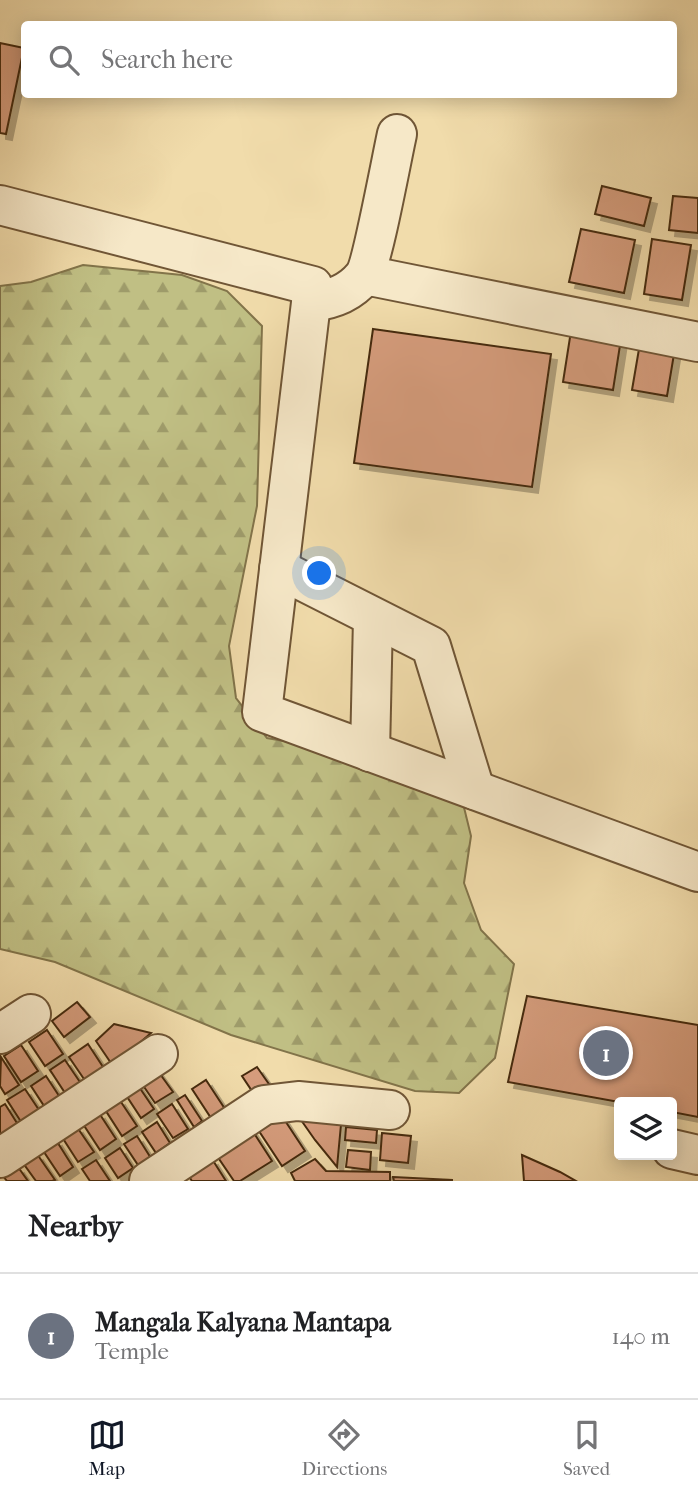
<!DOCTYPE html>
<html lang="en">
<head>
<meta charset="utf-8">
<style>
	:root { --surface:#fff; --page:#f2f2f2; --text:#202124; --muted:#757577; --line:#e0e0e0; --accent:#111827 }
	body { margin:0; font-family:"IM FELL French Canon",serif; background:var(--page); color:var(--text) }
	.controls { position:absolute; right:21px; bottom:21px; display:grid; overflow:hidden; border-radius:7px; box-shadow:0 4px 18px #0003 }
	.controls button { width:63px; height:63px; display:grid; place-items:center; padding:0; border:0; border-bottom:2px solid var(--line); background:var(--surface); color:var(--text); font:35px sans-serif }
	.you { position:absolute; left:320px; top:574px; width:24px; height:24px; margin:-18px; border:5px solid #fff; border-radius:50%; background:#1a73e8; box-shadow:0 0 0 10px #1a73e833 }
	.badge { display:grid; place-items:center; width:46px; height:46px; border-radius:50%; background:var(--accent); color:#fff; font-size:23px; font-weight:700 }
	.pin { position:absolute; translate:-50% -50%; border:4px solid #fff; box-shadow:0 2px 7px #0006 }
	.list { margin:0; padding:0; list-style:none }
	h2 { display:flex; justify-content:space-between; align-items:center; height:91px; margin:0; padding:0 28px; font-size:30px }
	h2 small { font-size:23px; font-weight:400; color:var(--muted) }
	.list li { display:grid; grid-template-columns:46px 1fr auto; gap:21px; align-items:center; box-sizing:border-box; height:126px; padding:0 28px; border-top:2px solid var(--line) }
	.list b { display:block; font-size:26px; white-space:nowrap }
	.list p { margin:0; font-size:23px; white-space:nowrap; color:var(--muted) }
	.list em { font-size:23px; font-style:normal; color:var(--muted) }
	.icon { flex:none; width:38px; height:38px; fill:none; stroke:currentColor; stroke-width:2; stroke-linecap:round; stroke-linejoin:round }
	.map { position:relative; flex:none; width:698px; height:1181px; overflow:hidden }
	.search { position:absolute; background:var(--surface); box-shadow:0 4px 18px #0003; left:21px; right:21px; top:21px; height:77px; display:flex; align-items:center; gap:18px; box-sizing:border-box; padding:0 24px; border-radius:7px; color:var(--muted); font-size:26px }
	.sheet { height:217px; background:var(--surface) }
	nav { display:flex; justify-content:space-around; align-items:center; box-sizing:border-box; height:98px; border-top:2px solid var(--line); background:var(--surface); font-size:19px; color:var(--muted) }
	nav a { display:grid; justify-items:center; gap:4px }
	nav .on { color:var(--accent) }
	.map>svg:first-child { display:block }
</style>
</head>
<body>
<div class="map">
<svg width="698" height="1181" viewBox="0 0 698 1181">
	<defs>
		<pattern id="forest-firs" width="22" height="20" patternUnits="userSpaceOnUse" patternTransform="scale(1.75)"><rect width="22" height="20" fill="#c0bf84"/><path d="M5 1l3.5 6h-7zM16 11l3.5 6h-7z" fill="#9e9b6a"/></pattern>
		<filter id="shadow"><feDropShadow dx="6" dy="6" stdDeviation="0" flood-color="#0004"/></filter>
	</defs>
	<rect width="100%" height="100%" fill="#f1dcab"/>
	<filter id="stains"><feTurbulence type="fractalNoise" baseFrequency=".00286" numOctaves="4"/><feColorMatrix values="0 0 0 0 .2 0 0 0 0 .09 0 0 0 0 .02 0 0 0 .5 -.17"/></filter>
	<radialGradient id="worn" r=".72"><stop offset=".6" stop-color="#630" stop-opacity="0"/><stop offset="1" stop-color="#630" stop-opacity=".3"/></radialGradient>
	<path fill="url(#forest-firs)" stroke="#82744a" stroke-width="2" d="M83 265 182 275 227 291 262 326 257 506 229 646 236 698 267 738 415 764 459 787 471 836 464 883 481 930 514 964 495 1058 459 1093 415 1091 231 1035 55 962 0 949V286L31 282Z"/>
	<g fill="#d59c7b" stroke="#452a0f" stroke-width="2" filter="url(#shadow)">
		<path d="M0 43 24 48 6 134 0 133Z"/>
		<path d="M602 186 651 198 644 226 595 214Z"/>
		<path d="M673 196 698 198V233L669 230Z"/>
		<path d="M581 229 635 240 624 293 569 282Z"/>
		<path d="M652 239 691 245 682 300 644 294Z"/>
		<path d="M373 329 551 354 532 487 354 463Z"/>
		<path d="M571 331 621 339 613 390 563 382Z"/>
		<path d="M639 349 674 354 667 396 632 390Z"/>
		<path d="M527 996 698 1025V1117L672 1112V1102H619L508 1082Z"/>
		<path d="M77 1002 90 1017 64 1037 52 1021Z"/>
		<path d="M114 1024 151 1033 113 1066 96 1041Z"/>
		<path d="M47 1030 63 1054 45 1066 29 1042Z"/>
		<path d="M88 1044 105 1070 86 1082 69 1057Z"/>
		<path d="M21 1045 38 1071 21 1082 4 1056Z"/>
		<path d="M1 1057 19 1085 5 1094 0 1086Z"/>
		<path d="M65 1060 84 1088 69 1099 50 1070Z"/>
		<path d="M155 1067 173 1092 155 1103 138 1078Z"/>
		<path d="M257 1067 271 1087 256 1097 242 1076Z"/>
		<path d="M46 1076 65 1105 50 1115 31 1086Z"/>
		<path d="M133 1078 154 1109 141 1118 120 1086Z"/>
		<path d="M206 1080 225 1109 211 1118 192 1089Z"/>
		<path d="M25 1089 45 1119 27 1131 7 1100Z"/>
		<path d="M185 1095 202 1121 194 1127 177 1100Z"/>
		<path d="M119 1099 137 1126 122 1136 104 1108Z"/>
		<path d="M5 1104 22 1131 0 1140V1107Z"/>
		<path d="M172 1104 188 1129 173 1138 157 1114Z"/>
		<path d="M278 1110 305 1151 282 1166 255 1125Z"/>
		<path d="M294 1110 342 1114 337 1167 315 1140Z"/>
		<path d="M99 1113 116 1139 100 1150 83 1124Z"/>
		<path d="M157 1122 170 1143 156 1153 142 1132Z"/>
		<path d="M77 1127 94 1152 78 1162 62 1137Z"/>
		<path d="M250 1127 272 1161 240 1181H234L213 1150Z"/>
		<path d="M346 1127 377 1130 376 1143 345 1140Z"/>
		<path d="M382 1133 411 1136 408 1163 380 1160Z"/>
		<path d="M137 1136 154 1163 142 1171 124 1144Z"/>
		<path d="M56 1140 73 1167 60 1176 42 1149Z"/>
		<path d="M120 1148 133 1168 118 1178 105 1158Z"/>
		<path d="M348 1150 371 1152 370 1170 346 1167Z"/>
		<path d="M37 1154 55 1180 52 1181H36L23 1163Z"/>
		<path d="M522 1155 560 1172 576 1181H524Z"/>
		<path d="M212 1159 226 1181H192L188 1175Z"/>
		<path d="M315 1159 326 1171 390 1172V1181H295L291 1173Z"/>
		<path d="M96 1160 110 1181H90L82 1169Z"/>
		<path d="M18 1167 28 1181H7L3 1176Z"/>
		<path d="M393 1177 452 1180V1181H394Z"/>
	</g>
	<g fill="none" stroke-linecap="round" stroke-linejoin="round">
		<g stroke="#705636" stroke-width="42">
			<g id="minor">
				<path d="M0 205 313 286 262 712 698 872"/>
				<path d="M365 275 698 342"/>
				<path d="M311 302C331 300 350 293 363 277 372 266 392 156 397 134"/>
				<path d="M279 569 431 646 475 790"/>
				<path d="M370 752 373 618"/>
				<path d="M0 1034 31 1014"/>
				<path d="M672 1149 698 1155"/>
				<path d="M0 1158 158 1054"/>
				<path d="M149 1181 264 1105 298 1101 390 1110"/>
			</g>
		</g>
		<use href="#minor" stroke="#f6e8c8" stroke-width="38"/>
	</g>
	<rect width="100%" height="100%" filter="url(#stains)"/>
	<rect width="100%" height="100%" fill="url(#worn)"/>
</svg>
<div class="controls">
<button><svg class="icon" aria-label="layers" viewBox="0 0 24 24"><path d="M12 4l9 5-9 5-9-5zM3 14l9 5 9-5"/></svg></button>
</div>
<div class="you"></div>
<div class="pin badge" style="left:606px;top:1053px;background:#6b7280">1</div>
<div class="search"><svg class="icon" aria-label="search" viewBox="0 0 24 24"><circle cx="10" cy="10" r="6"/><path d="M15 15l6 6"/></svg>Search here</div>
</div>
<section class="sheet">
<h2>Nearby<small></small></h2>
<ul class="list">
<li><span class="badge" style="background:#6b7280">1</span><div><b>Mangala Kalyana Mantapa</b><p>Temple</p></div><em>140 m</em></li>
</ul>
</section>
<nav>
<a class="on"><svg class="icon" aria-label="map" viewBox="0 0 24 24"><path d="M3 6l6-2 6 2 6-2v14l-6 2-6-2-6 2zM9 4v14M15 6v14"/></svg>Map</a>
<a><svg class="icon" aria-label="directions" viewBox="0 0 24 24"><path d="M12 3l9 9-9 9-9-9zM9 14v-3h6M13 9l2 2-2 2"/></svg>Directions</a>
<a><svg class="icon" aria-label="saved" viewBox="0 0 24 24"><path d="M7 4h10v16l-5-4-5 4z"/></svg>Saved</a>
</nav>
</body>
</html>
